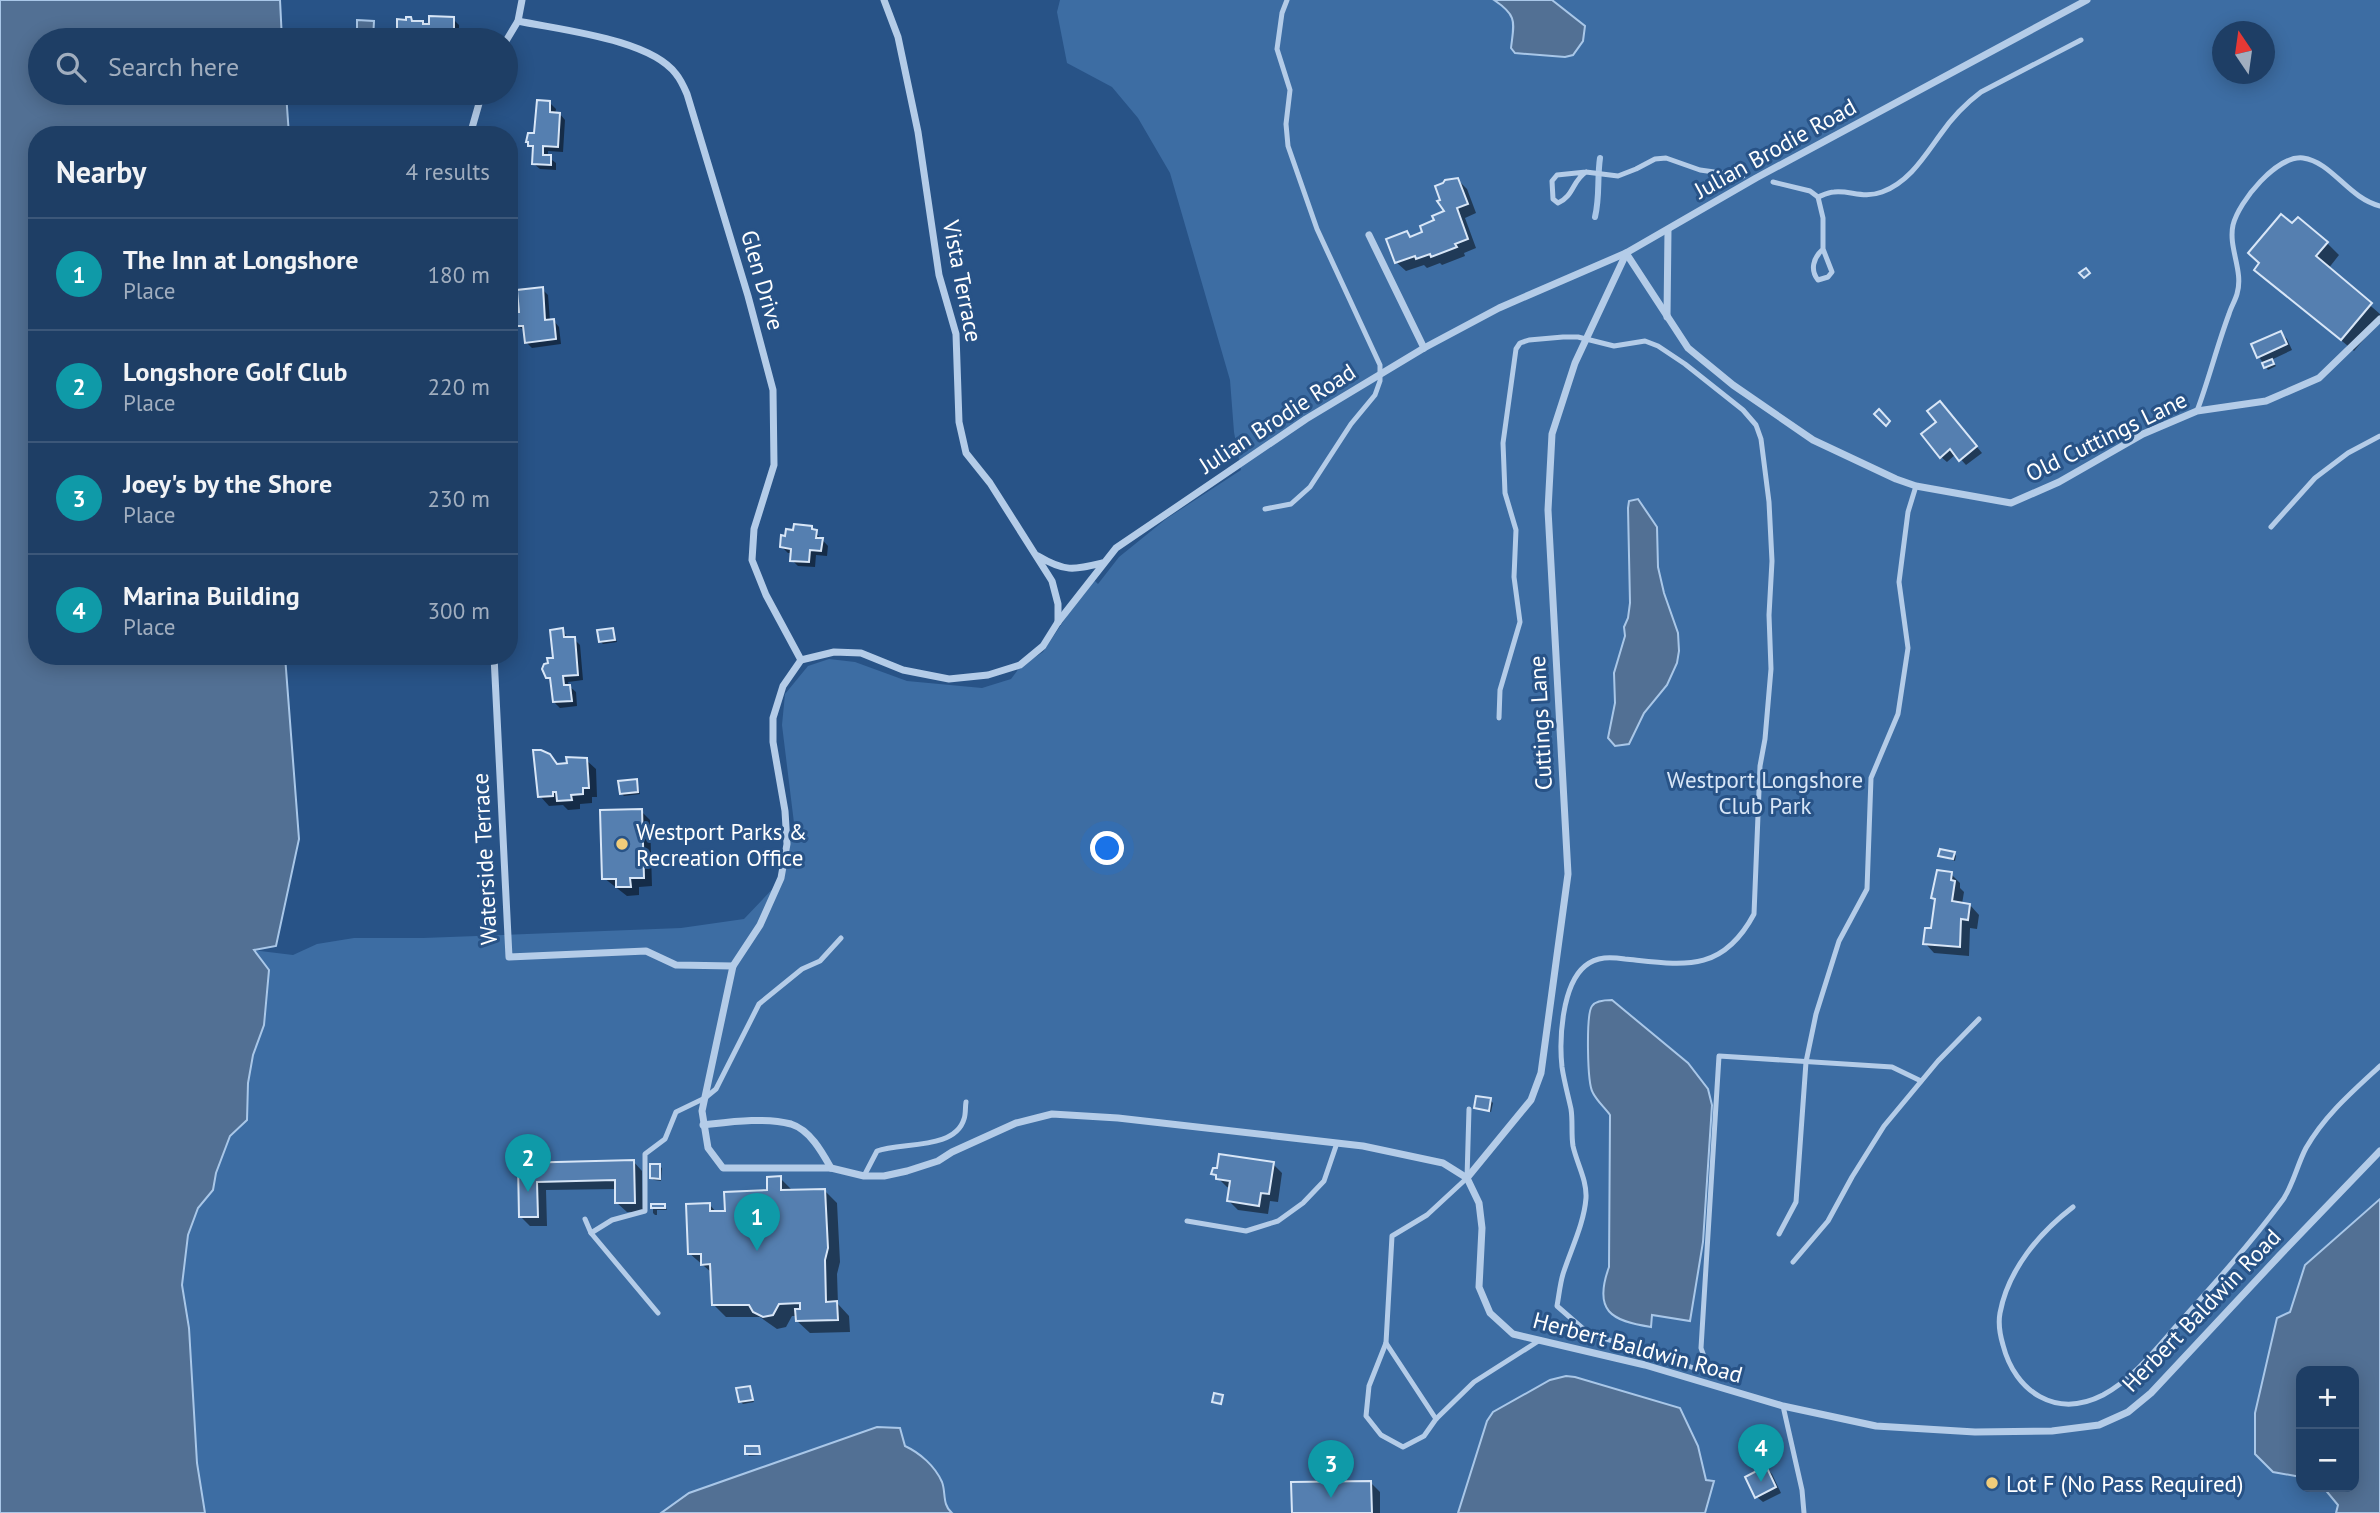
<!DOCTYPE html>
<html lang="en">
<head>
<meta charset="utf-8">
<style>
	:root { --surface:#1e3e65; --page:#26456b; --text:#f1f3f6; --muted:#a1aebf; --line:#3c5779; --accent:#8bbbb9 }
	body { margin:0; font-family:"PT Sans",sans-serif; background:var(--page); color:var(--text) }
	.controls { position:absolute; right:21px; bottom:21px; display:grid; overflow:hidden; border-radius:14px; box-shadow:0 4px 18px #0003 }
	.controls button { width:63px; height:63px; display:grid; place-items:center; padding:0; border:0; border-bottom:2px solid var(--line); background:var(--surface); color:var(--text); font:35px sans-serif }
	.compass { position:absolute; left:2212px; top:21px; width:63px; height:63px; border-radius:50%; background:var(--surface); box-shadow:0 4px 18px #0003; rotate:347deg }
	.you { position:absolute; left:1108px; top:849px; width:24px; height:24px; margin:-18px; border:5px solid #fff; border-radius:50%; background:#1a73e8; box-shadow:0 0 0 10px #1a73e833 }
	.badge { display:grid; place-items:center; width:46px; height:46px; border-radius:50%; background:var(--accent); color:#fff; font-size:23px; font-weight:700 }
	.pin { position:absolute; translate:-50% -58px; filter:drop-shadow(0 2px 4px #0008) }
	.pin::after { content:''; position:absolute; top:37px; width:24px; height:21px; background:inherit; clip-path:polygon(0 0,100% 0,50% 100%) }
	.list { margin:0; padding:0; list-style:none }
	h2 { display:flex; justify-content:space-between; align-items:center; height:91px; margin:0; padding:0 28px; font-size:30px }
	h2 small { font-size:23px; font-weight:400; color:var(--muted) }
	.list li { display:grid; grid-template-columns:46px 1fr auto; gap:21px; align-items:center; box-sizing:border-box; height:112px; padding:0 28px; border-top:2px solid var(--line) }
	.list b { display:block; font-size:26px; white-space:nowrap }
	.list p { margin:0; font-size:23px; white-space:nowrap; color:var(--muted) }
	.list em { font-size:23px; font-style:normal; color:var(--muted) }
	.icon { flex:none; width:38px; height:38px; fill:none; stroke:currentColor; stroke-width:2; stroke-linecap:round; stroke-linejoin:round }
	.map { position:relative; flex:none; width:2380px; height:1513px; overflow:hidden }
	.search { position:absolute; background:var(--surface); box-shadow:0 4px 18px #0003; left:28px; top:28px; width:490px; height:77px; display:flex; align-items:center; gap:18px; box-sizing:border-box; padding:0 24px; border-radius:38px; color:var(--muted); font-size:26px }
	.panel { position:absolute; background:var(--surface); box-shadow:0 4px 18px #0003; left:28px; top:126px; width:490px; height:539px; border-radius:28px }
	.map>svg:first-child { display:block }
</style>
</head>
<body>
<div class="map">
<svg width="2380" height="1513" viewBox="0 0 2380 1513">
	<rect width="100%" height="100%" fill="#285387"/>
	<path fill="#3d6da3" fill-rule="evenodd" d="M1060 0H2380V1199L2305 1265 2290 1312 2277 1318 2255 1413 2256 1454 2273 1472 2301 1477V1487H2323L2338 1505 2336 1513H1705L1714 1482 1706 1480 1698 1446 1616 1390 1575 1377 1493 1412 1487 1421 1458 1513H952L947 1509C941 1479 934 1460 905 1446L900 1429 768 1466 689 1493 661 1513H205L197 1463 189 1328 182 1285 188 1235 198 1208 213 1190 216 1173 230 1136 247 1120 248 1083 253 1055 264 1025 269 971 253 950 293 955 317 944 354 938H423L681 928 744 919 782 879 794 823 782 725 785 694 808 666 829 659 855 662 907 681 982 688 1011 679 1020 667 1043 652 1092 578 1098 584 1119 557 1166 519 1241 470 1234 432 1230 380 1170 173 1138 118 1112 87 1067 63 1057 12ZM2222 32H2264V74H2222Z"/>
	<g fill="#527094" stroke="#a9c7e8" stroke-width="2">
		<path d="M0 0H280L282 40H40V93H286L289 135H37V656H285L299 839 276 946 254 950 269 970 264 1025 253 1055 248 1083 247 1120 230 1136 216 1173 213 1190 198 1208 188 1235 182 1285 189 1328 197 1463 205 1513H0Z"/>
		<path d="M1494 0H1552L1585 26 1583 41 1573 55 1565 57 1515 53 1511 48C1514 22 1518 16 1494 0Z"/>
		<path d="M357 20 374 21 373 40H357Z"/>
		<path d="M1638 499 1657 527 1658 567 1664 593 1678 633 1679 651 1677 663 1667 685 1644 713 1629 744 1615 746 1608 738 1615 703 1614 673 1625 636 1624 627 1628 618 1630 603 1628 508 1629 501Z"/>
		<path d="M1612 1000 1688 1063 1708 1089 1712 1105 1703 1242 1690 1321 1652 1315 1651 1327C1611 1321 1593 1311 1609 1267L1610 1115C1605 1108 1597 1101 1593 1093 1587 1084 1586 1014 1592 1006 1596 1000 1606 1000 1612 1000Z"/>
		<path d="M2380 1199V1513H2336L2338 1505 2323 1487H2354V1371H2301V1477L2273 1472 2255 1454V1413L2277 1318 2290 1312 2305 1265Z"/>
		<path d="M1566 1376 1575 1377 1680 1408 1698 1446 1706 1480 1714 1481 1705 1513H1458L1487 1421 1493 1412 1550 1380Z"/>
		<path d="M877 1427 900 1428 905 1446C920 1453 935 1466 942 1482 946 1492 942 1505 952 1513H661L689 1493Z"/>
	</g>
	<g fill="#0007">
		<path d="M411 19 426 26 453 19 459 25V40H386L387 37H399Z"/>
		<path d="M403 93H427L412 95Z"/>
		<path d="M550 103 556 109 555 114H560L565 120 563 152 548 151V157L556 163V170L540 169 534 164 535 150 529 145Z"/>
		<path d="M1458 180 1467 189 1476 213 1465 218 1476 248 1464 253 1465 256 1442 265 1440 263 1427 268 1424 265 1406 271 1396 262 1407 233 1412 238 1424 233 1446 212Z"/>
		<path d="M2292 226 2327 243 2339 255 2328 269 2380 314V320L2354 351 2256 270Z"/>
		<path d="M542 289 548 295 550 321H554L559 327 561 344 532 348 526 342 525 331 517 325Z"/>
		<path d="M2281 333 2287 339 2292 350 2271 360 2276 366 2268 370 2259 357Z"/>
		<path d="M1945 409 1982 453 1966 465 1956 454 1947 462 1941 457 1938 422Z"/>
		<path d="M811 528 828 546 827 556 816 555 815 567 798 566 792 560V553H788L782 547Z"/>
		<path d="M612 629 617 642 603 644 601 642Z"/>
		<path d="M562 630 569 639H574L580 645 583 680 568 682 569 686 576 692 577 706 560 708 554 702 552 682 547 677Z"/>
		<path d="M586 760 596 769 597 797H592V803L580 804V809L568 810 563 805 549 806 540 796 558 765Z"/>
		<path d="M636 781 640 794 624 796 621 793Z"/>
		<path d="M641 811 650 820 652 886 639 887V895L627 896 604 878Z"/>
		<path d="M1954 853 1956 856 1955 861 1940 856Z"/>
		<path d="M1951 874 1960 883V888L1964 892 1962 904 1970 905 1979 915 1977 929 1970 928 1969 956 1934 953 1925 943 1932 930 1936 901 1933 898Z"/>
		<path d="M1490 1100 1493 1103 1491 1112 1476 1107Z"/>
		<path d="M633 1161 642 1171 643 1212H627L617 1203V1189L546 1190 547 1226H530L521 1217 520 1164Z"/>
		<path d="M1273 1164 1282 1173 1278 1202 1270 1201 1268 1214 1238 1210 1229 1201 1231 1188 1227 1187 1213 1173 1218 1170Z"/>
		<path d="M659 1166 662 1168 661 1181 654 1180 651 1178Z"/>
		<path d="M780 1178 793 1191 824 1190 837 1203 840 1262 837 1274 838 1304 849 1316 850 1332 810 1333 797 1321V1316H792L786 1327 777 1329 760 1317H726L713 1304 712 1273 689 1253 710 1205 717 1213 727 1212 769 1192Z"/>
		<path d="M653 1206H665L667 1210H657V1215H655L653 1213Z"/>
		<path d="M749 1388 754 1402 743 1404 741 1402Z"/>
		<path d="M759 1448 761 1455 749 1456 746 1453Z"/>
		<path d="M1766 1468 1772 1474 1781 1493 1763 1502 1757 1497Z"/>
		<path d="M1370 1482 1380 1492V1513H1294Z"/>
	</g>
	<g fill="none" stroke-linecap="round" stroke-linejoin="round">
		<path stroke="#a9c7e8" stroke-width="6" d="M1595 217C1600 197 1597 178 1600 158"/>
	</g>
	<g fill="#557fb0" stroke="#d8e6f7" stroke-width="2">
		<path d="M429 16 454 17V40H385V35H397V19L406 20V17H411L412 21H423V24H429Z"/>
		<path d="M537 100 550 101V112L560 113 558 147 543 146V155H551V165L532 164 533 146H528V142H526L528 133H534Z"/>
		<path d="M1458 178 1468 204 1457 208 1468 239 1455 244 1457 247 1431 257 1430 254 1416 259 1415 256 1395 263 1386 239 1407 231 1410 237 1422 232 1420 226 1434 220 1432 216 1444 211 1437 201 1440 200 1435 186 1443 183 1445 180Z"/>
		<path d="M2281 214 2292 223 2298 217 2328 242 2316 256 2372 303 2341 340 2254 270 2259 263 2248 253Z"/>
		<path d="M2086 268 2090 273 2084 278 2079 273Z"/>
		<path d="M543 287 545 320 554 319 556 339 525 343 523 326H515V312H519L517 290Z"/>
		<path d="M2281 331 2287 344 2257 358 2251 344Z"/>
		<path d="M2272 359 2274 364 2264 368 2262 363Z"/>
		<path d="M1940 401 1977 446 1959 461 1950 449 1940 458 1921 434 1936 422 1927 411Z"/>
		<path d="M1879 409 1890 421 1886 426 1874 414Z"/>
		<path d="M794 524 812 526V529L817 530 816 538H823L821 551 810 550 809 562 790 561 791 549 780 547 781 535 785 536 786 529 793 530Z"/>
		<path d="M563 628 564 637H575L578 675 563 676 564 685H570L572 701 553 702 550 678H546L542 669 544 664 548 663 547 658H553L550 630Z"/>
		<path d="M613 628 615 640 599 642 597 630Z"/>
		<path d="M533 750H541L550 754 557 764 567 763 566 757 587 758 589 788H583V794L571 795 572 800 557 801 556 792H553V796L538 797Z"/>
		<path d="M637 779 638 792 620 794 618 781Z"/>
		<path d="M642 809 644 878H630L631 887H616V879H602L600 810Z"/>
		<path d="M1940 849 1955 852 1953 859 1938 856Z"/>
		<path d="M1937 870 1952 872 1951 880 1955 881 1952 901 1970 904 1968 920 1961 919 1960 947 1923 944 1925 928H1931L1935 899 1931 898Z"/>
		<path d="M1476 1096 1491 1098 1489 1111 1474 1108Z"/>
		<path d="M1219 1154 1274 1162 1269 1194 1261 1193 1259 1206 1227 1201 1230 1181 1216 1179V1175L1211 1174 1213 1168H1217Z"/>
		<path d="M634 1160 635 1203H615V1180L537 1182 538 1217H519L518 1163Z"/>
		<path d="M650 1164H660V1179L650 1178Z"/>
		<path d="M781 1176V1190L825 1189 828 1248 825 1260 826 1302 837 1301 838 1320 796 1321 795 1309H800V1303L779 1304 773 1315 763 1317 753 1312 749 1305H712L710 1264 701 1265V1254H688L686 1204 710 1203V1211H725L724 1192 767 1190V1177Z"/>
		<rect x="651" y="1204" width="14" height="4"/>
		<path d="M750 1386 753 1400 739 1402 736 1388Z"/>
		<path d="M1214 1393 1223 1395 1221 1404 1212 1402Z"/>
		<path d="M745 1446H759L760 1454H745Z"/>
		<path d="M1766 1466 1776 1487 1755 1498 1745 1477Z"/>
		<path d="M1371 1481 1372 1513H1292L1291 1482Z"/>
	</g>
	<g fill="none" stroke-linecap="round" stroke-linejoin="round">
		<g stroke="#b4cce8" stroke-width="5">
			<path d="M1586 172C1572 181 1574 196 1558 203L1553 199 1552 181 1557 175 1586 172 1618 176 1636 169 1655 159 1666 158 1700 170 1743 176"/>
			<path d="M1773 182 1810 191 1818 197"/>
			<path d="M1823 249C1813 258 1810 270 1818 280L1828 277 1832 272 1823 249V218L1818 197C1823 195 1829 192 1834 192 1850 190 1863 199 1882 192 1909 182 1924 157 1940 135 1951 119 1965 104 1981 92L2081 40"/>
			<path d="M2197 411C2209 379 2217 346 2229 314 2231 307 2235 301 2237 294 2244 271 2228 248 2233 225 2239 201 2277 155 2303 158 2332 162 2348 198 2380 206"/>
			<path d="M1265 509 1291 504 1310 487 1351 424 1375 395 1380 381V365L1317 229 1288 146 1286 124 1290 90 1277 49 1282 13 1287 0"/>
			<path d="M2271 527 2315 478 2348 453 2380 436"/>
			<path d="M1499 718 1500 690 1520 622 1514 577 1516 530 1505 493 1503 443 1516 349 1520 343 1529 340 1563 337H1578L1614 346 1645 341 1658 346 1685 364 1743 410 1756 425 1761 439 1769 502 1772 561 1769 615 1771 669 1765 739 1760 766 1754 914C1722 974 1683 965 1625 959 1611 957 1597 956 1585 966 1562 985 1559 1039 1562 1067 1564 1081 1568 1095 1571 1109 1573 1121 1571 1134 1573 1146 1577 1164 1587 1180 1586 1198 1584 1224 1571 1249 1563 1274 1560 1284 1559 1295 1557 1306L1588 1333 1703 1371 1708 1368 1732 1374"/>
			<path d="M1469 1109 1467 1178 1427 1215 1392 1236 1386 1343 1369 1386 1366 1416 1381 1435 1403 1447 1424 1436 1436 1419 1474 1382 1540 1340"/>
			<path d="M864 1176 877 1151C901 1142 955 1150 964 1119 966 1114 965 1107 966 1102"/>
			<path d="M2073 1207C2039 1233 2008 1270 2000 1313 1998 1324 2000 1335 2003 1345 2015 1392 2056 1419 2103 1395 2134 1378 2156 1349 2179 1323 2215 1283 2250 1244 2282 1201 2293 1186 2297 1165 2306 1148 2325 1115 2352 1092 2380 1066"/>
			<path d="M585 1219 591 1233 658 1313"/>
			<path d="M1187 1221 1246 1231 1278 1221 1303 1203 1324 1181 1337 1143"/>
			<path d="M591 1233 612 1220 645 1211V1154L665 1139 676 1112 705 1098 716 1089 759 1004 802 969 820 961 841 938"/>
			<path d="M1779 1234 1796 1202 1806 1062 1816 1014 1839 941 1867 889 1871 778 1898 714 1908 648 1899 582 1908 512 1916 486"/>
			<path d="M1793 1262 1828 1221 1852 1177 1884 1126 1938 1061 1979 1019"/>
			<path d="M1386 1343 1436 1419"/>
			<path d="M1708 1368 1701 1348 1719 1056 1892 1067 1921 1081"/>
			<path d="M1783 1406 1802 1490 1804 1513"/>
		</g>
		<g stroke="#b4cce8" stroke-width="7">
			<path d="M884 0 898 37 918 132 939 275 956 334 959 422 966 453 990 483 1052 581 1058 604V622"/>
			<path d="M2087 0 1756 178 1626 253 1499 308 1424 348 1306 419 1116 548 1058 622 1043 646 1020 665 988 675 949 679 903 670 861 653 834 652 801 660 783 686 773 718V742L785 811 787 844 781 878 760 925 733 966 702 1111 708 1148 723 1168H831L864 1176H884L907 1171 938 1161 952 1152 1016 1123 1052 1114 1118 1118 1363 1146 1443 1163 1467 1178 1479 1203 1482 1228 1479 1287 1490 1313 1513 1334 1645 1365 1783 1406 1876 1426 1975 1432 2052 1431 2099 1425 2128 1412 2151 1393 2280 1255 2380 1151"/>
			<path d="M518 21C560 30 650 39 676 74 681 80 684 87 687 94L748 296 773 390 774 465 754 529 752 560 766 595 801 660"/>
			<path d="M506 41 518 21 522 0"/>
			<path d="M470 135 482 93"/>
			<path d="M1369 235 1424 348"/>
			<path d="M1626 253 1688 348 1733 385 1813 440 1896 479 1916 486 2011 503 2059 482 2143 434 2197 411 2266 401 2319 378 2380 319"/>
			<path d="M1667 317 1668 230"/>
			<path d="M1038 556C1065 572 1073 570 1102 563"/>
			<path d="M494 656 509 957 646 951 676 965 733 966"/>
			<path d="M703 1125C730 1122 764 1117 791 1124 810 1130 822 1152 831 1168"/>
			<path d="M1467 1178 1531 1100 1541 1073 1568 874 1548 510 1552 434 1575 363 1626 254"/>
		</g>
	</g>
	<g fill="#f0cc7a" stroke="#285387" stroke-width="2.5">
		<circle cx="622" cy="844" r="7"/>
		<circle cx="1992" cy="1483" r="7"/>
	</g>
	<g text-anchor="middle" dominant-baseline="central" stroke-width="6" stroke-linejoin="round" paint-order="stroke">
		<g font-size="23" fill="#fff" stroke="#285387">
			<text transform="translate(1775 148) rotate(-29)">Julian Brodie Road</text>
			<text transform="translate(763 280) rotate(74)">Glen Drive</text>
			<text transform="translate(963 281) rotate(79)">Vista Terrace</text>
			<text transform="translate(1277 418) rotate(-33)">Julian Brodie Road</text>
			<text transform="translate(2106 436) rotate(-26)">Old Cuttings Lane</text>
			<text transform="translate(1540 723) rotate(-93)">Cuttings Lane</text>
			<text transform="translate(484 859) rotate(-93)">Waterside Terrace</text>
			<text transform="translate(2201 1310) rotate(-46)">Herbert Baldwin Road</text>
			<text transform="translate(1638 1347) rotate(15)">Herbert Baldwin Road</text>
		</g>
		<g font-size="23" fill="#d8e6f7" stroke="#285387">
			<text x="1765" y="779">Westport Longshore<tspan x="1765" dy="26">Club Park</tspan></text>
		</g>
		<g font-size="23" fill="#fff" stroke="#285387" text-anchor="start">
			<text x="636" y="831">Westport Parks &amp;<tspan x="636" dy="26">Recreation Office</tspan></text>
			<text x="2006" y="1483">Lot F (No Pass Required)</text>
		</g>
	</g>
</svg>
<div class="controls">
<button>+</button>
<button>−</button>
</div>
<svg class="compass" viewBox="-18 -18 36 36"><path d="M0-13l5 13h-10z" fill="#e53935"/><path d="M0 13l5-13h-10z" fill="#a1aebf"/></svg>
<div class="you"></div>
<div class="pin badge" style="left:757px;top:1251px;background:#0f9aa8">1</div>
<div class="pin badge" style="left:528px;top:1192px;background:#0f9aa8">2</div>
<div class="pin badge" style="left:1331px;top:1498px;background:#0f9aa8">3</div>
<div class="pin badge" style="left:1761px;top:1482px;background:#0f9aa8">4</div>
<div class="search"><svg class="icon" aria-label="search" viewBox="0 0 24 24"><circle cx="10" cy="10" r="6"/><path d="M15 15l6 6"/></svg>Search here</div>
<section class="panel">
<h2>Nearby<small>4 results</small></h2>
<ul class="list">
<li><span class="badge" style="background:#0f9aa8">1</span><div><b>The Inn at Longshore</b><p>Place</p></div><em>180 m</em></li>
<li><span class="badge" style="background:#0f9aa8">2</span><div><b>Longshore Golf Club</b><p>Place</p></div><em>220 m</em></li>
<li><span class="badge" style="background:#0f9aa8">3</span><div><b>Joey's by the Shore</b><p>Place</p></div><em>230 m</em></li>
<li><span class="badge" style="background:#0f9aa8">4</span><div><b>Marina Building</b><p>Place</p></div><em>300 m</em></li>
</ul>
</section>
</div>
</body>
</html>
